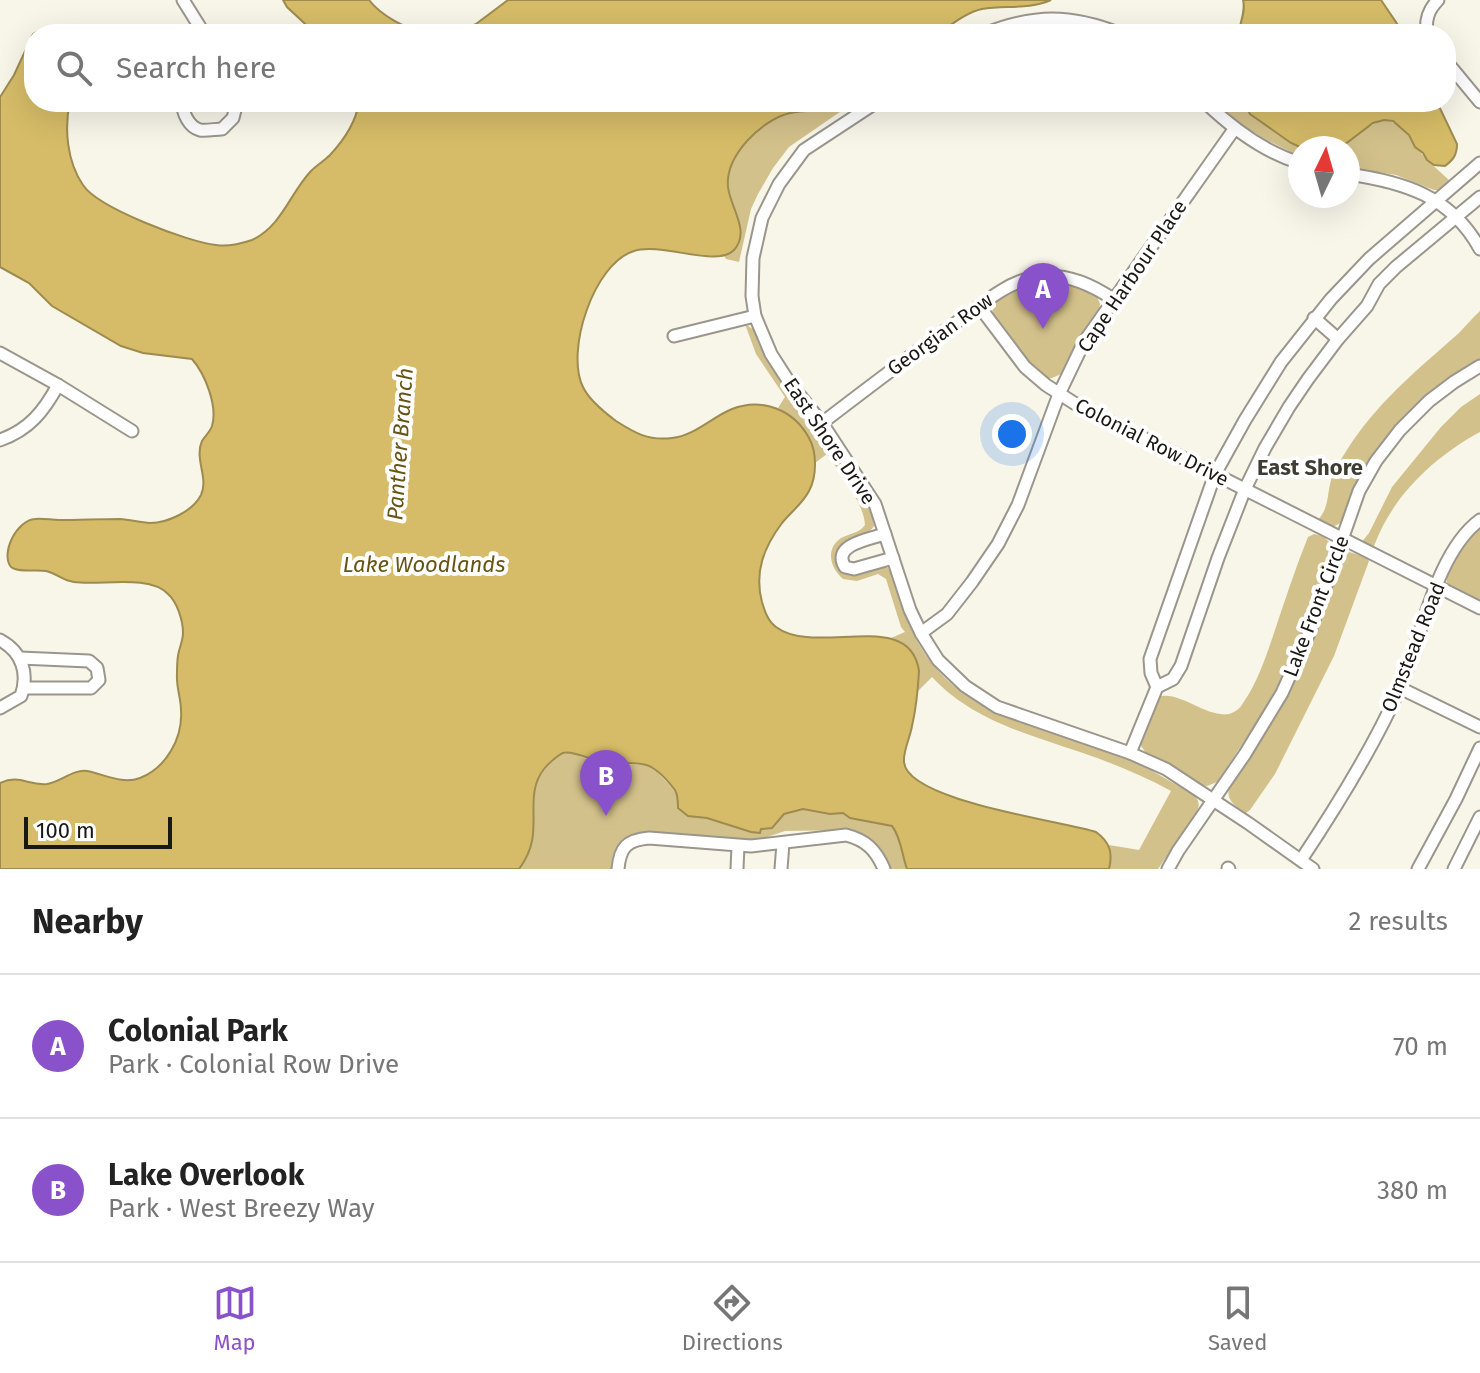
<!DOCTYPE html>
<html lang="en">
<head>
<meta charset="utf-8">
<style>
	:root { --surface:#fff; --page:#f6f6f6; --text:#222; --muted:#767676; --line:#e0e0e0; --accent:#8a52ca }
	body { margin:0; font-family:"Fira Sans",sans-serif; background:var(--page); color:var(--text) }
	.compass { position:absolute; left:1288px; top:136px; width:72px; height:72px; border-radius:50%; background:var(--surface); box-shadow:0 8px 32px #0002; rotate:5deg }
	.scale { position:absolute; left:24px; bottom:20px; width:148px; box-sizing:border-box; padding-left:8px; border:4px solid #191814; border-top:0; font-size:22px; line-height:28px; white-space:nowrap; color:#191814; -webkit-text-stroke:6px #fff; paint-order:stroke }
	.you { position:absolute; left:1012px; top:434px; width:28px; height:28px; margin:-20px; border:6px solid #fff; border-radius:50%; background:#1a73e8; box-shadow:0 0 0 12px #1a73e833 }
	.badge { display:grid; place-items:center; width:52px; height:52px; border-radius:50%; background:var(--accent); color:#fff; font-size:26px; font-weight:700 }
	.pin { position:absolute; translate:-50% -66px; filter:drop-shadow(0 2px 4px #0008) }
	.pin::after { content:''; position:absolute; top:42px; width:28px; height:24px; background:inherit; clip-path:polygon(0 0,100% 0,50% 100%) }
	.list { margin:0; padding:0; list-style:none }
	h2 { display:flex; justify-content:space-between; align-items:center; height:104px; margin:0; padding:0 32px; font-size:34px }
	h2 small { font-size:26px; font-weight:400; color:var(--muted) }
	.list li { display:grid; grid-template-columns:52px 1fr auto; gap:24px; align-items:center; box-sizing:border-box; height:144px; padding:0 32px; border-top:2px solid var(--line) }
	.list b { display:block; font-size:30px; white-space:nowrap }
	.list p { margin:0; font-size:26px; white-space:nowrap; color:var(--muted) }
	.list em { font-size:26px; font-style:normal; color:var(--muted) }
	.icon { flex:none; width:44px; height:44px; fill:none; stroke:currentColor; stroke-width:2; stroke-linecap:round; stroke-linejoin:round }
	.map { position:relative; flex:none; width:1480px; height:869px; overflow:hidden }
	.search { position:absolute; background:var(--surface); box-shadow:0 8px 32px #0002; left:24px; right:24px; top:24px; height:88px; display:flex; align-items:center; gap:20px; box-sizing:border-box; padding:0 28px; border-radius:32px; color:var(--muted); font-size:30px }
	.sheet { height:392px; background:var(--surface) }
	nav { display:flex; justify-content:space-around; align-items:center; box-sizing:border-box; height:112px; border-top:2px solid var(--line); background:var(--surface); font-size:22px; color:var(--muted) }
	nav a { display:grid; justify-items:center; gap:4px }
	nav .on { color:var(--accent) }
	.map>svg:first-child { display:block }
</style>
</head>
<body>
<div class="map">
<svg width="1480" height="869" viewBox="0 0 1480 869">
	<rect width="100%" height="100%" fill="#f8f5e9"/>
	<g fill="#d3c18b">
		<path d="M1232 102H1243L1250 114 1291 143 1302 148H1300V156C1272 144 1247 130 1224 110Z"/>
		<path d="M850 105 789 147 773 168 758 194 751 209 739 262 726 259 724 256 733 250C736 243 740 234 740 226 739 212 728 199 727 185 725 155 762 121 789 113 809 108 830 112 850 105Z"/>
		<path d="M1384 120C1406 123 1413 144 1426 159 1434 167 1443 174 1451 182L1441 190H1434L1396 175 1348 167V148H1335C1353 142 1365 125 1384 120Z"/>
		<path d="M1041 282C1061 282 1077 285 1096 294L1100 304 1099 309 1083 331 1061 374 1052 378C1046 378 1046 378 1041 374 1029 365 997 328 993 314 992 310 992 305 995 302 1004 291 1027 285 1041 282Z"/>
		<path d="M1480 311V360C1433 385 1385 430 1360 477 1352 492 1349 509 1340 523 1332 529 1324 527 1318 520 1329 508 1327 495 1331 480 1334 471 1340 461 1345 453 1376 403 1416 371 1459 333 1466 326 1472 318 1480 311Z"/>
		<path d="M745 324 754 330 759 345 777 375 842 460 867 503 873 518 874 526C862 545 831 532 839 565L881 566 888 568 891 573C911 639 929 678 993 711L1142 765 1194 795C1199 801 1200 804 1197 811L1158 869H1109L1111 860 1109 845 1139 850 1171 791C1142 775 1112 763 1080 752 1027 734 972 720 932 677L917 692 919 671 896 640 891 638 905 632 901 627 886 579 878 574 857 581 843 579C830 568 825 549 841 538 850 533 858 534 865 525 864 503 840 473 827 454L815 463C812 438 799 420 778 408L785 397 756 354Z"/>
		<path d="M1480 394V432C1434 457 1393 495 1374 546L1371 547 1361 543 1369 533 1392 487 1441 427 1461 407Z"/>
		<path d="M1480 525V604L1448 586C1440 564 1466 540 1480 525Z"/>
		<path d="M1314 534 1323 536 1331 544 1329 555C1317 590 1306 626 1291 660 1270 703 1244 742 1217 782L1207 786 1202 785 1171 765 1146 753 1141 746V739L1158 697C1179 690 1206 718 1229 714 1235 712 1240 709 1243 703 1257 683 1265 659 1273 636 1284 603 1295 569 1308 537Z"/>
		<path d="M1349 552 1366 557 1369 561 1334 656 1275 774 1250 810 1246 813 1244 812C1233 804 1225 799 1230 785 1250 756 1271 727 1287 695 1310 652 1324 607 1340 561L1344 555Z"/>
		<path d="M571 752 587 759 608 764 647 765 658 773 676 792 679 808 697 818H707L751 832 761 829 784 814 803 809 830 814 843 813 850 818 893 826C900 836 902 856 907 869H884L875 844 849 830 785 831 758 840 642 835 614 869H519C528 856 533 836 534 821 535 798 531 781 550 764 558 757 561 754 571 752Z"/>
	</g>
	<g fill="#d6bc68" stroke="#9d8b4f" stroke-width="2">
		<path d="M283 0H369C382 17 404 26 423 34H316L287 7Z"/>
		<path d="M508 0H1051C1028 10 1006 5 982 9 967 12 951 25 938 34H456L476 24Z"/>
		<path d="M1243 0H1381L1404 34H1238C1240 23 1246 11 1243 0Z"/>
		<path d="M47 27H56L78 34H34V102H70C64 128 67 162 83 185 98 208 188 242 216 245 228 247 240 244 252 240 282 226 290 193 311 171 317 165 324 161 330 155 344 140 356 122 359 102H854C835 114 811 108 790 113 761 120 725 156 728 187 730 207 751 231 734 250 717 268 662 242 634 251 594 263 565 351 583 387 589 400 604 412 616 421 635 433 648 441 672 438 694 436 712 417 732 409 762 397 794 410 809 438 817 452 817 476 809 491 803 503 791 512 782 523 764 547 754 572 762 602 765 612 768 621 776 627 816 657 910 607 919 671 918 689 916 709 912 726 910 738 903 751 904 762 907 801 1062 821 1096 832 1110 842 1113 853 1109 869H907C902 856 901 837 892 826L850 818 843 813 830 814 803 809 784 814 772 828 761 829 760 833 751 832 707 818 688 816 678 808C678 802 678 795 675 790 668 781 654 765 642 764 629 762 617 765 605 763 594 761 572 750 563 753 557 756 548 764 544 769 527 790 537 817 532 841 530 851 525 861 519 869H0V783C20 774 28 786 47 784 61 782 73 769 87 771 104 774 122 785 140 778 166 768 183 738 181 710 181 698 176 687 177 674 177 668 177 662 178 656 179 648 183 641 183 633 183 620 177 602 168 594 149 574 99 586 74 582 63 581 56 573 46 571 36 569 19 573 11 567 0 553 17 520 35 519 43 518 51 520 59 520 79 520 100 519 120 519 130 520 140 522 150 523 168 523 193 511 201 495 209 478 194 459 202 441 205 436 210 432 212 426 218 406 205 374 192 359L143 353 121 346 52 306 29 283 0 267V97L14 75 33 34Z"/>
		<path d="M1243 102H1437L1457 144C1457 155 1453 160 1445 166L1434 165 1427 160 1423 153 1415 147 1409 135 1393 121 1384 120 1373 123 1344 145 1335 148H1302L1291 143 1250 114Z"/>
	</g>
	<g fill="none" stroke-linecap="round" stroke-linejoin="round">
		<g stroke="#9a968c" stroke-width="15">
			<g id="minor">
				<path d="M183 0 203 32"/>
				<path d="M984 34C1035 14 1070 14 1121 34"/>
				<path d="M1427 34C1425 20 1428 10 1438 0"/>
				<path d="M1446 61 1480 102"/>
				<path d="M183 102C182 113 189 127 200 130 206 131 216 129 222 129L233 118 237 102"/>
				<path d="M877 102 804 150 779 184 762 218 753 258 752 296 755 316 771 354 789 382 822 423 875 504 910 610 921 633 938 660 965 686 997 707 1130 753 1166 769 1248 823 1313 869"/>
				<path d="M1205 102C1232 128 1264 152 1300 163"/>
				<path d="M1348 174C1404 182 1451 196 1480 249"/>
				<path d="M979 306 1025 367 1046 385 1074 403 1480 608"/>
				<path d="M1314 318 1338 339"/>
				<path d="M674 336 755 316"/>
				<path d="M0 353 58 385 132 431"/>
				<path d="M822 423C869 387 916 351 964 317 984 303 1003 286 1027 279 1058 270 1088 282 1113 299"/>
				<path d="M0 440C29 430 44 411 58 385"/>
				<path d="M885 534C869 539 831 545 845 567L854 569 893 558"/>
				<path d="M921 633 947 614 972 582 998 544 1018 505 1059 394 1084 342 1235 128"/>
				<path d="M0 640C22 652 29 673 21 696L0 708"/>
				<path d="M20 658 89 661 97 668 99 680 91 688H24"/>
				<path d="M1157 687 1151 673 1150 659 1215 474 1245 420 1281 362 1331 299 1369 259 1480 163"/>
				<path d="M1400 688 1480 727"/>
				<path d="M1130 753 1157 687 1173 679 1181 666 1218 558 1245 489 1265 448 1289 407 1308 379 1338 339 1367 306 1379 284 1396 267 1480 197"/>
				<path d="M1301 860C1337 806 1372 750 1399 690 1421 641 1435 553 1480 520"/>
				<path d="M1228 868 1229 869"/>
				<path d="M618 869C620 847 627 840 649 838L751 846 846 835C866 840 876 850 884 869"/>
				<path d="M737 869 738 846"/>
				<path d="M781 869 783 843"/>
				<path d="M1168 869 1178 851 1245 754 1282 693 1310 631 1359 491 1376 461 1400 430 1429 401 1454 382 1480 366"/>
				<path d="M1418 869 1456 799 1480 748"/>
				<path d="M1454 869 1480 817"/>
			</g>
		</g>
		<use href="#minor" stroke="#fff" stroke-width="11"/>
	</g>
	<g text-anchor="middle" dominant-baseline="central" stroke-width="8" stroke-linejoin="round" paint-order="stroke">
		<g font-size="20" fill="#191814" stroke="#fff">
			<text transform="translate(1132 276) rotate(-56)">Cape Harbour Place</text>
			<text transform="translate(940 334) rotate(-36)">Georgian Row</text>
			<text transform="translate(830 441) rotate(56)">East Shore Drive</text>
			<text transform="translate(1152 442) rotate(27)">Colonial Row Drive</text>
			<text transform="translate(1316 606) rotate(-69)">Lake Front Circle</text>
			<text transform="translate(1413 647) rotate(-68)">Olmstead Road</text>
		</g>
		<g font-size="22" font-style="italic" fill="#665415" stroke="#fff">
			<text transform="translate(400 444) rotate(-86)">Panther Branch</text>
			<text x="424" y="564">Lake Woodlands</text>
		</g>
		<g font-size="22" font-weight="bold" fill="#3f3c33" stroke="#fff">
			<text x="1310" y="467">East Shore</text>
		</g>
	</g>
</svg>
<svg class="compass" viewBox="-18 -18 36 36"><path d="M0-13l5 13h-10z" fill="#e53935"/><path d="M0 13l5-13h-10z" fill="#767676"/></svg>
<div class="scale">100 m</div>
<div class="you"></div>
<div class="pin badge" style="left:1043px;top:329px">A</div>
<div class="pin badge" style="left:606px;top:816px">B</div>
<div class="search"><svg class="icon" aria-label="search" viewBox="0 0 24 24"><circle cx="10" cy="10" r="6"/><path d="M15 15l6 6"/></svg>Search here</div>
</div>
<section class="sheet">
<h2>Nearby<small>2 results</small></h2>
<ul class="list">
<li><span class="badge">A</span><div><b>Colonial Park</b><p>Park · Colonial Row Drive</p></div><em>70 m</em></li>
<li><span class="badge">B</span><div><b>Lake Overlook</b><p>Park · West Breezy Way</p></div><em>380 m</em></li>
</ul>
</section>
<nav>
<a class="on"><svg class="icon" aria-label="map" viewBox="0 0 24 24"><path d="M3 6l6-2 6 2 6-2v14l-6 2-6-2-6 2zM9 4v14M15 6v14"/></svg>Map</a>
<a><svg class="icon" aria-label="directions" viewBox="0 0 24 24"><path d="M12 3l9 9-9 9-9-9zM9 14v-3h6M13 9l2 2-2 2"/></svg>Directions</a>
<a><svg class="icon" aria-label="saved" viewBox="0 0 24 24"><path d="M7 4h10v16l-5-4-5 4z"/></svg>Saved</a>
</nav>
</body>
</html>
